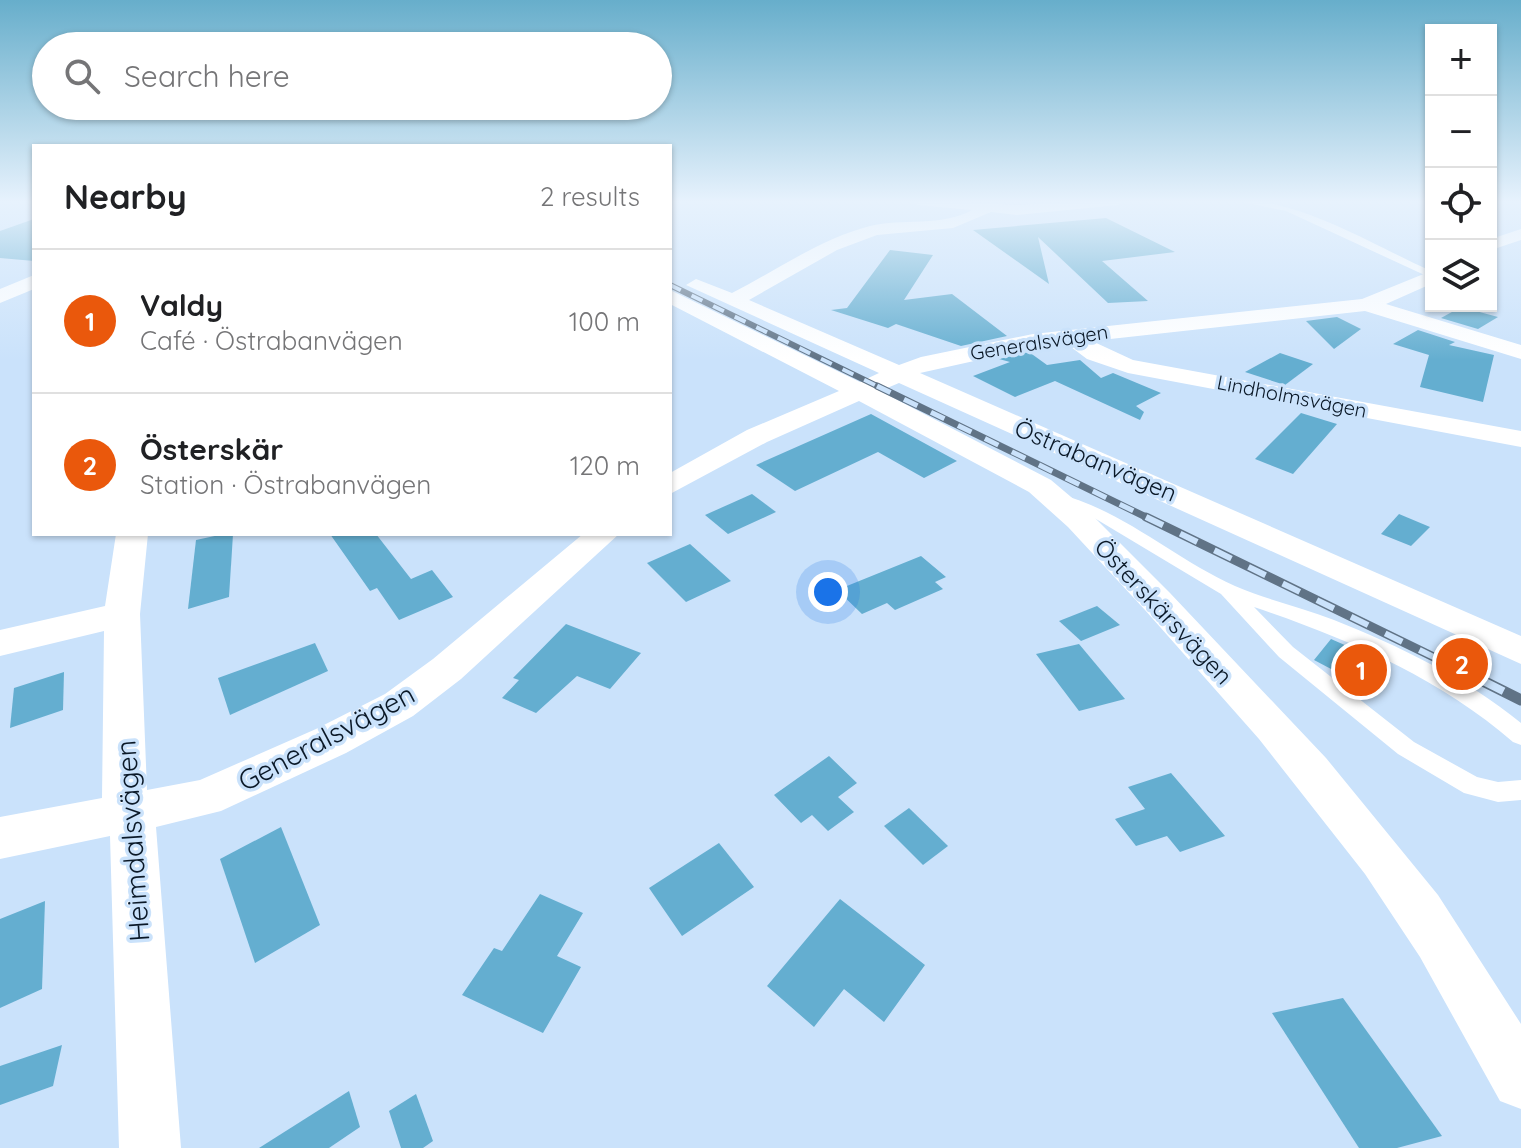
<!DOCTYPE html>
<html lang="en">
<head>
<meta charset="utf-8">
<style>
	:root { --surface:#fff; --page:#f2f2f2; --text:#202124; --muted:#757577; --line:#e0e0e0; --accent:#ea580c }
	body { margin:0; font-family:Quicksand,sans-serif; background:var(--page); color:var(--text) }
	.controls { position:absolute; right:24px; top:24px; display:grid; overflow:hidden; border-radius:0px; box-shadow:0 2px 6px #0004 }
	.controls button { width:72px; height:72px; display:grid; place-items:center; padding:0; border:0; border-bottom:2px solid var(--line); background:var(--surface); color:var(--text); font:40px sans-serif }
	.you { position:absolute; left:828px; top:592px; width:28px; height:28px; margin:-20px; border:6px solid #fff; border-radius:50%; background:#1a73e8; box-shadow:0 0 0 12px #1a73e833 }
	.badge { display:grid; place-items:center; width:52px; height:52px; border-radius:50%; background:var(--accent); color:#fff; font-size:26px; font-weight:700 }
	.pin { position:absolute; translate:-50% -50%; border:4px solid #fff; box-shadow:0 2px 8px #0006 }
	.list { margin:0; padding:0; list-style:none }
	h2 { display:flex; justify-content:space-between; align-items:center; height:104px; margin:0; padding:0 32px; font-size:34px }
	h2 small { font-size:26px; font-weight:400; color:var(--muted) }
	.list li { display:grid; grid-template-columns:52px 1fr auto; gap:24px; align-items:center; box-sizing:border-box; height:144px; padding:0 32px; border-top:2px solid var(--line) }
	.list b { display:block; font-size:30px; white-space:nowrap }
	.list p { margin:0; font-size:26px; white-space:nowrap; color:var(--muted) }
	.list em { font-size:26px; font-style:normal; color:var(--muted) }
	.icon { flex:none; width:44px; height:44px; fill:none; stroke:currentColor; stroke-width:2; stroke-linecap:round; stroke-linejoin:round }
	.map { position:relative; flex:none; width:1521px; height:1148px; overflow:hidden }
	.search { position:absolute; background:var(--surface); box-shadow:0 2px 6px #0004; left:32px; top:32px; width:640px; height:88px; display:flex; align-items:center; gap:20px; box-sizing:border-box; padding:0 28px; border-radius:44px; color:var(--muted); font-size:30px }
	.panel { position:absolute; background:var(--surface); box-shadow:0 2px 6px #0004; left:32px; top:144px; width:640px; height:392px; border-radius:0px }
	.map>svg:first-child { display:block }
</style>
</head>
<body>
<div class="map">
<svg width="1521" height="1148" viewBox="0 0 1521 1148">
	<rect width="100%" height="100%" fill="#cae2fb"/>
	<g fill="#64aed0">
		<path d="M1106 218 1175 252 1102 261 1148 301 1108 303 1038 237 1049 284 973 230Z"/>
		<path d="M34 219V261L0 258V231Z"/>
		<path d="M890 250 933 255 904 300 952 294 1007 336 961 346 896 324 888 328 831 310 847 308Z"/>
		<path d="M1461 307 1498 317 1478 329 1441 318Z"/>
		<path d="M1337 317 1361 329 1334 349 1306 321Z"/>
		<path d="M1418 330 1455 342 1449 345 1494 355 1483 402 1420 387 1429 355 1393 344Z"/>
		<path d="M1029 352 1047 365 1080 360 1101 378 1113 373 1161 393 1136 406 1144 412 1140 420 1055 381 1015 397 973 376 1010 362 999 359Z"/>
		<path d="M1280 353 1313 364 1285 385 1245 372Z"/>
		<path d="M1301 413 1337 424 1293 474 1255 459Z"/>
		<path d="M871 414 957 461 924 478 878 452 795 491 756 465Z"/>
		<path d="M752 494 776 512 728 534 705 515Z"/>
		<path d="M1399 514 1430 527 1411 546 1381 534Z"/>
		<path d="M224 534H233L229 597 188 609 196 540Z"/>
		<path d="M330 534H376L411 579 432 570 453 597 399 620 377 588 370 591Z"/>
		<path d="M690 544 731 581 686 602 647 563Z"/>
		<path d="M921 556 946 577 935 582 943 589 895 610 887 603 862 614 837 590Z"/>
		<path d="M1097 606 1120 625 1081 641 1059 621Z"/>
		<path d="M566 624 641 653 610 689 577 676 536 713 502 698 519 680 513 678Z"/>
		<path d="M1331 639 1388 664 1369 689 1314 660Z"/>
		<path d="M315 643 328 671 230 715 218 678Z"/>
		<path d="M1079 644 1125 699 1079 711 1036 654Z"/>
		<path d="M64 672 63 710 10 728 14 688Z"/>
		<path d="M829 756 857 783 838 797 854 812 828 831 812 815 801 823 774 795Z"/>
		<path d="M1171 773 1225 836 1180 852 1167 836 1136 846 1115 819 1145 809 1128 787Z"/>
		<path d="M909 808 948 846 923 865 884 826Z"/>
		<path d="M281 827 320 925 255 963 220 859Z"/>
		<path d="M719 843 754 887 682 936 649 888Z"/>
		<path d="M540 894 583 913 557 956 581 967 543 1033 462 995 494 948 502 951Z"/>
		<path d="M840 899 925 965 884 1022 844 989 814 1027 767 986Z"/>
		<path d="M45 901 42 989 0 1008V919Z"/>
		<path d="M1343 998 1442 1136 1397 1148H1359L1272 1013Z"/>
		<path d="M62 1045 53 1086 0 1105V1066Z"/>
		<path d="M349 1091 360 1127 329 1148H259Z"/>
		<path d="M416 1094 433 1141 423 1148H401L389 1111Z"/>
	</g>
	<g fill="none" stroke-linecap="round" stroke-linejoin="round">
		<g fill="#fff" fill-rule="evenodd">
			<path d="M1233 200C1296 197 1373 245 1431 271V278L1286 211Z"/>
			<path d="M1056 493C1123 510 1173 558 1235 586 1267 600 1301 607 1334 620 1399 646 1466 678 1521 723V745L1513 742C1438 677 1348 639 1254 607L1293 647 1414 742 1477 777 1498 782 1521 780V800L1498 802 1464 793 1398 754 1279 657 1221 594 1096 519 1050 501 1048 498 1050 495Z"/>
		</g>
		<g fill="#fff" fill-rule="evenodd">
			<path d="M910 200 1017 205 1126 200 1118 205 1017 215 991 212 953 228 877 235 837 250 749 300 899 365 921 357 1033 334 1362 299 1431 271V284L1386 304 1521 345V359L1365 311 1092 341 1133 360 1521 431V447L1128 373 1087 359 1067 344 1033 348 920 373 1521 636V664L899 383 880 391 1051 480 1090 513 1170 593 1326 758 1438 895 1521 1024V1109L1500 1101 1420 957 1365 874 1259 739 1145 610 1068 527 1029 492 859 401 767 442 670 494V473L747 430 839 391 670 304V290L860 382 879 373 686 285 696 279 732 293C777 270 820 239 870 226 902 218 942 227 972 210L918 205Z"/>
			<path d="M1521 229V240L1491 250V239Z"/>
			<path d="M34 275V289L0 303V289Z"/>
			<path d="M116 534H148L140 614 147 790 200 780 316 729 385 694 433 659 583 534H619L461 679 413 716 346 753 221 811 156 827 181 1148H119L110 836 0 859V817L102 798 104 631 0 656V630L105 606Z"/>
		</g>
		<g stroke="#607386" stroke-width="6">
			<path id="rail-far3" d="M670 285 881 388"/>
		</g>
		<g stroke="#607386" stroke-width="7">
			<path id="rail-far2" d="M877 386 1150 519"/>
		</g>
		<g stroke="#607386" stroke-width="9">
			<path id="rail-far1" d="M1146 517 1487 683"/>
		</g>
		<g stroke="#607386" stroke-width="11">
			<path id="rail" d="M1483 681 1521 700"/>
		</g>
		<use href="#rail-far3" stroke="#cae2fb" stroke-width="4" stroke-dasharray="12" stroke-linecap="butt"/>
		<use href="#rail-far2" stroke="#cae2fb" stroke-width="5" stroke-dasharray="15" stroke-linecap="butt"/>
		<use href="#rail-far1" stroke="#cae2fb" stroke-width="6" stroke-dasharray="19" stroke-linecap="butt"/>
		<use href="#rail" stroke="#cae2fb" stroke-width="8" stroke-dasharray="23" stroke-linecap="butt"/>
	</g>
	<linearGradient id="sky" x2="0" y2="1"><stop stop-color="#67aecb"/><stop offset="0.56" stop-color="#e7f2fd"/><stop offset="1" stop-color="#e7f2fd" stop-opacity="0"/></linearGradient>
	<rect width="1521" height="360" fill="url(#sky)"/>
	<g text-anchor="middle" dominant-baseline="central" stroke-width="7" stroke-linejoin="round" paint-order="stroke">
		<g font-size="20" fill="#0a1827" stroke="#cae2fb">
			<text transform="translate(1039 342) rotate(-9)">Generalsvägen</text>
			<text transform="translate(1292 396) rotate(11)">Lindholmsvägen</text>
		</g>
		<g font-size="24" fill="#0a1827" stroke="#cae2fb">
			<text transform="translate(1096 460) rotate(23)">Östrabanvägen</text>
			<text transform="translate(1164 611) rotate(47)">Österskärsvägen</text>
		</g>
		<g font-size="28" fill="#0a1827" stroke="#cae2fb">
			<text transform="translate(326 737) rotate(-28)">Generalsvägen</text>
			<text transform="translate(132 841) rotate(-94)">Heimdalsvägen</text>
		</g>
	</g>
</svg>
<div class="controls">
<button>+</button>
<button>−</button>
<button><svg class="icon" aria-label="locate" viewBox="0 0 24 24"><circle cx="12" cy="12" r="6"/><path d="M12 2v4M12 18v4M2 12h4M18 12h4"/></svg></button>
<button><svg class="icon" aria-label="layers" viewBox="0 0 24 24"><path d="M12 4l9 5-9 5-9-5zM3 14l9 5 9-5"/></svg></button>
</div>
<div class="you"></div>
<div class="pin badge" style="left:1361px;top:670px">1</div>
<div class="pin badge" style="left:1462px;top:664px">2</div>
<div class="search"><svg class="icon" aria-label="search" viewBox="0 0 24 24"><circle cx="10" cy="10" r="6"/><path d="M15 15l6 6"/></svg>Search here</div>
<section class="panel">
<h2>Nearby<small>2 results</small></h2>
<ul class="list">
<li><span class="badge">1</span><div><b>Valdy</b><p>Café · Östrabanvägen</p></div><em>100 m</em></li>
<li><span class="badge">2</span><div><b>Österskär</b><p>Station · Östrabanvägen</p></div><em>120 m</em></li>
</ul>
</section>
</div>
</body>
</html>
